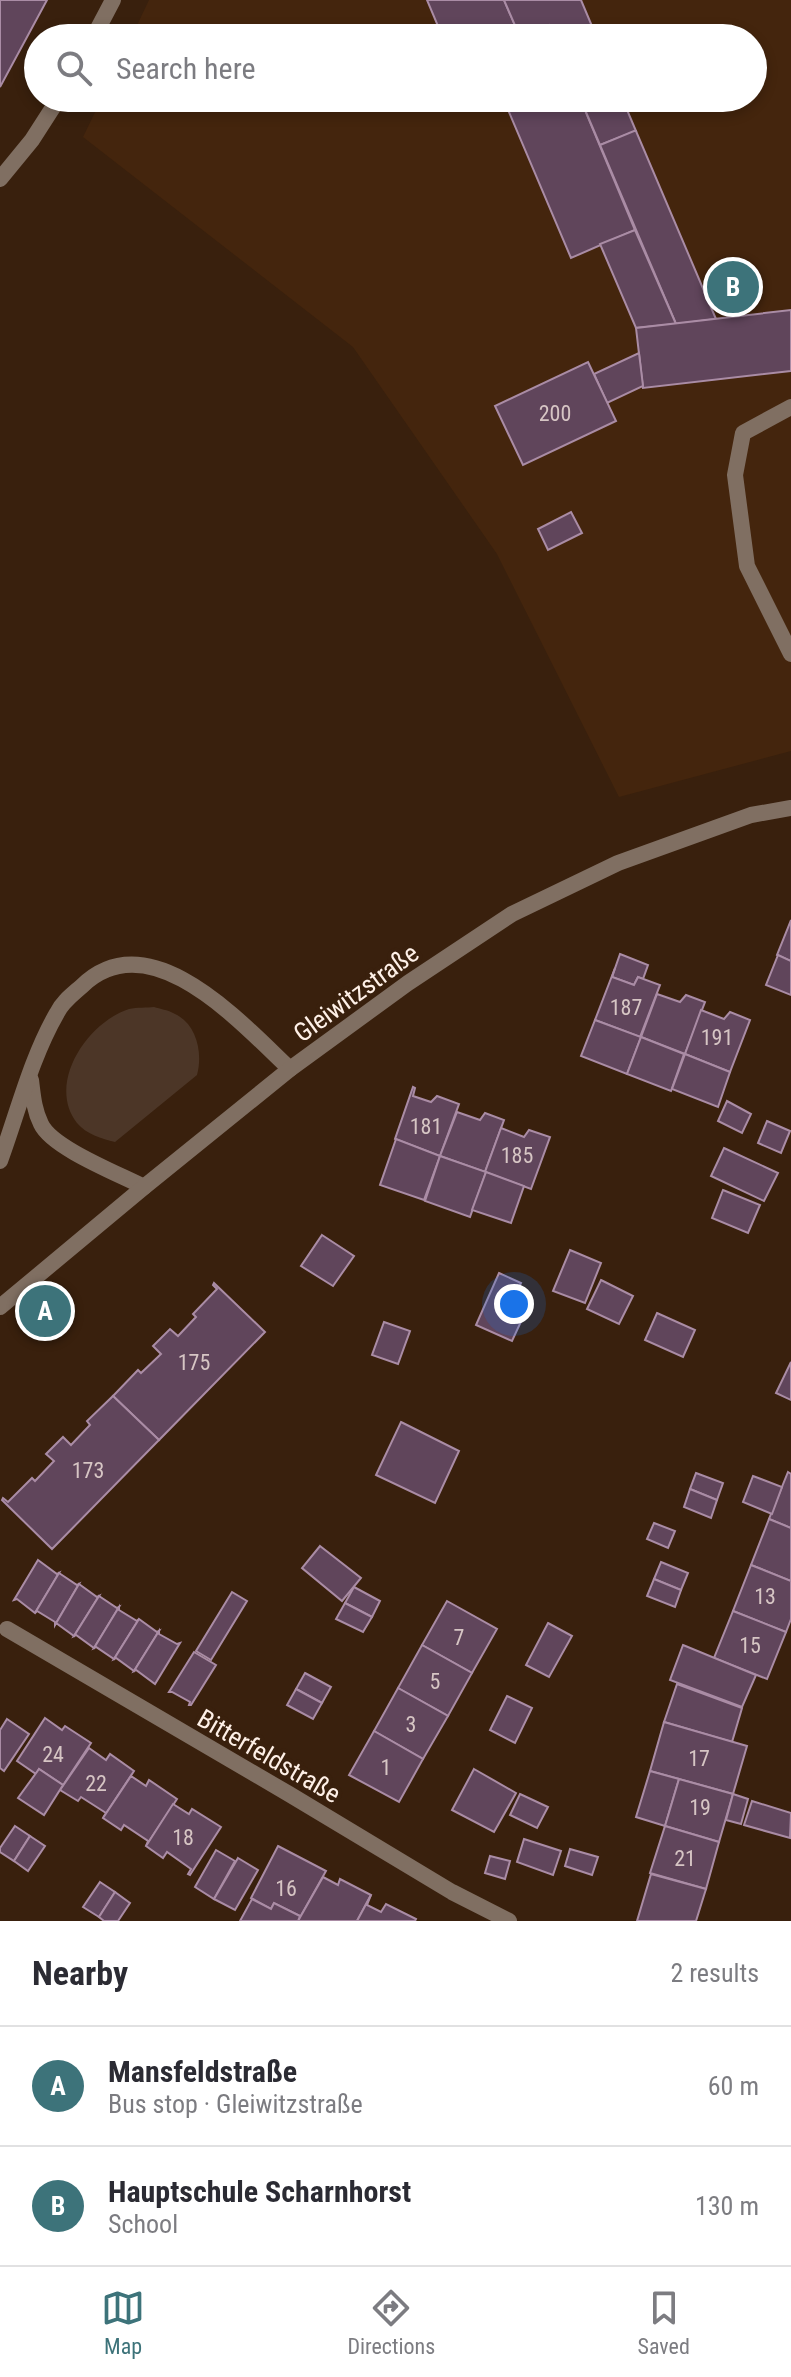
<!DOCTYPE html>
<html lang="en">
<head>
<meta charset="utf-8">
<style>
	:root { --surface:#fff; --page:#f2f2f3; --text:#2b2b33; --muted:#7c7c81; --line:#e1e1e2; --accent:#3d737a }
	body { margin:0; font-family:"Roboto Condensed",sans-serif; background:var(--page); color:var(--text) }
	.you { position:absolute; left:514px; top:1304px; width:28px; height:28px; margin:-20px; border:6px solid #fff; border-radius:50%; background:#1a73e8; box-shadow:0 0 0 12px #1a73e833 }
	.badge { display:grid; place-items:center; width:52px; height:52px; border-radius:50%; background:var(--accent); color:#fff; font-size:26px; font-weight:700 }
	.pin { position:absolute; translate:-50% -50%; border:4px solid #fff; box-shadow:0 2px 8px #0006 }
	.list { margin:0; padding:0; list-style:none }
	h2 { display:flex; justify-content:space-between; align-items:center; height:104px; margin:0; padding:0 32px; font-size:34px }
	h2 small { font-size:26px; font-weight:400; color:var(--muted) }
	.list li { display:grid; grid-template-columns:52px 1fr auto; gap:24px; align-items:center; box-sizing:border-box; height:120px; padding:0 32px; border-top:2px solid var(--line) }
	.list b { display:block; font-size:30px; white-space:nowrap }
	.list p { margin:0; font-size:26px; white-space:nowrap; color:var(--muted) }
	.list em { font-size:26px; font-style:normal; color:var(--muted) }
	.icon { flex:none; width:44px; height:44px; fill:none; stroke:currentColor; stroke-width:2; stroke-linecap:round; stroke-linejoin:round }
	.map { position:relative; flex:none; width:791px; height:1921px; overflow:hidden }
	.search { position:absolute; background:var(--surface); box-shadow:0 4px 12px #0003; left:24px; right:24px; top:24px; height:88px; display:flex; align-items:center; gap:20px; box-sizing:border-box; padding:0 28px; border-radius:44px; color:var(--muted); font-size:30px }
	.sheet { height:344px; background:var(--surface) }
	nav { display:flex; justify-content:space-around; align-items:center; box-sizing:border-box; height:112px; border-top:2px solid var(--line); background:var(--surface); font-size:22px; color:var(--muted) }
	nav a { display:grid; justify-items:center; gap:4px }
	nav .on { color:var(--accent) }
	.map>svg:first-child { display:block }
</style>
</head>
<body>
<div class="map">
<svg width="791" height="1921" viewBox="0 0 791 1921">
	<rect width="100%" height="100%" fill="#39200d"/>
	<path fill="#44250d" d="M149 0H791V751L619 797 497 554 353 347 83 137 102 98H753V38H131Z"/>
	<path fill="#4c3627" d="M154 1007C160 1009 168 1010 173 1013 197 1023 203 1053 197 1075L115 1142C102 1139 86 1134 77 1123 46 1083 88 1022 129 1009 137 1007 147 1008 154 1007Z"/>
	<g fill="#60455b" stroke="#aa8ca5" stroke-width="2">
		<path d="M0 0H47L0 87Z"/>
		<path d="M427 0H504L520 37 549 25 554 38H443Z"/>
		<path d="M504 0H581L597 38H554L549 25 520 37Z"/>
		<path d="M503 98H580L635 230 571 258Z"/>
		<path d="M580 98H622L636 131 600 145Z"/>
		<path d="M634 131H636L716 319 676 324 600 145Z"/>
		<path d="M635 230 676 324 636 328 600 244Z"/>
		<path d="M791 310V371L643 388 636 328Z"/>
		<path d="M639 353 643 386 607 403 594 374Z"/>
		<path d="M588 362 616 421 523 465 495 406Z"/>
		<path d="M571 512 582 533 548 550 538 529Z"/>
		<path d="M791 920V961L777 955Z"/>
		<path d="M620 954 648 965 643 979 638 977 634 985 612 977Z"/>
		<path d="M778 955 791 961V995L766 985Z"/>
		<path d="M615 968 612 977 634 985 638 977 660 985 640 1037 595 1020Z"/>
		<path d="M657 994 680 1002 686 995 705 1002 685 1054 641 1037Z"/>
		<path d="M701 1010 724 1019 730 1012 750 1020 730 1072 685 1054Z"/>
		<path d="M595 1020 641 1037 627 1074 581 1056Z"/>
		<path d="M641 1037 684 1054 671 1091 627 1074Z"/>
		<path d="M685 1054 730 1072 718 1107 672 1089Z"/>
		<path d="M413 1087 415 1088 413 1096 431 1102 437 1096 459 1104 440 1156 395 1139Z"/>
		<path d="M727 1101 751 1114 742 1133 718 1121Z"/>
		<path d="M457 1112 480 1120 485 1113 504 1120 485 1172 440 1156Z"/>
		<path d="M767 1121 790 1131 781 1153 758 1143Z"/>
		<path d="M501 1128 524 1137 529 1130 550 1137 531 1189 485 1172Z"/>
		<path d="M396 1139 440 1156 424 1200 380 1185Z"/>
		<path d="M724 1148 778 1173 764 1201 711 1176Z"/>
		<path d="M440 1156 486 1172 470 1217 425 1201Z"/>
		<path d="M486 1172 524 1186 511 1223 472 1210Z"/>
		<path d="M723 1190 760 1205 748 1233 712 1218Z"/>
		<path d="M322 1235 354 1256 333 1286 301 1266Z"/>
		<path d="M570 1250 601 1263 585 1303 553 1291Z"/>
		<path d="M499 1273 521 1283 510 1306 525 1313 512 1341 476 1325Z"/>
		<path d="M601 1280 633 1296 619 1324 587 1309Z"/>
		<path d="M214 1283 265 1332 159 1440 113 1396 138 1370 141 1373 161 1354 153 1346 170 1329 178 1336 196 1317 193 1314 217 1289 213 1285Z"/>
		<path d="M657 1313 695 1330 683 1357 645 1340Z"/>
		<path d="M384 1322 410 1331 398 1364 372 1355Z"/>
		<path d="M791 1362V1400L776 1393Z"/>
		<path d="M113 1396 159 1440 52 1549 2 1500 3 1498 8 1502 32 1478 35 1481 54 1461 46 1454 63 1437 71 1445 90 1425 87 1421Z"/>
		<path d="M401 1422 459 1451 435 1503 376 1475Z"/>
		<path d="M788 1472 791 1474V1528L769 1519Z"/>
		<path d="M696 1473 723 1483 717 1500 690 1489Z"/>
		<path d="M753 1476 782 1487 772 1514 743 1502Z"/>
		<path d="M690 1489 717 1500 711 1518 684 1507Z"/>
		<path d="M769 1519 791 1528V1581L751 1565Z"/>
		<path d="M654 1523 675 1531 668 1548 647 1539Z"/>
		<path d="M320 1546 361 1578 342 1601 302 1568Z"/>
		<path d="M38 1560 57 1574 59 1573 35 1613 17 1599 14 1600Z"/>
		<path d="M661 1562 688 1573 681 1590 654 1579Z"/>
		<path d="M751 1565 791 1581V1619L786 1632 733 1611Z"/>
		<path d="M59 1573 77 1585 79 1584 55 1625V1622L37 1611 35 1613Z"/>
		<path d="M654 1579 681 1590 675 1607 647 1596Z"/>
		<path d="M79 1584 97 1597 99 1596 74 1636 56 1623 55 1625Z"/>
		<path d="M354 1587 380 1601 372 1617 345 1603Z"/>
		<path d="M232 1592 247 1601 211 1660 196 1651Z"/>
		<path d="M99 1596 117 1608 119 1607 94 1648 76 1635 74 1636Z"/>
		<path d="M447 1601 497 1629 472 1673 422 1645Z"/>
		<path d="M345 1603 372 1617 363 1632 336 1619Z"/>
		<path d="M119 1607V1610L137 1621 139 1619 114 1659 96 1647 94 1648Z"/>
		<path d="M733 1611 786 1632 767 1679 714 1658Z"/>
		<path d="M139 1619 157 1632 159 1631 134 1671 116 1658 114 1659Z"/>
		<path d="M548 1623 572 1636 549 1677 526 1665Z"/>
		<path d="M159 1631V1634L177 1644 180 1643 155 1684 136 1670 134 1671Z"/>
		<path d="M422 1645 472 1673 448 1716 398 1688Z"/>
		<path d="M683 1645 756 1675 742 1707 670 1680Z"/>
		<path d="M194 1652 216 1665 191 1705H189L190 1702 172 1692H169Z"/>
		<path d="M305 1673 331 1687 322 1703 296 1689Z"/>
		<path d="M677 1684 742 1708 732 1742 664 1722Z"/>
		<path d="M398 1688 448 1716 423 1759 374 1731Z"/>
		<path d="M296 1689 322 1703 313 1719 287 1705Z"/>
		<path d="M507 1696 532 1708 515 1743 490 1730Z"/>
		<path d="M45 1718 62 1730 65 1726 91 1743 60 1790 63 1785 39 1769 36 1774 17 1761Z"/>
		<path d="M7 1719 29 1734 4 1771 0 1768V1730Z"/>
		<path d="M664 1722 747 1746 733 1794 650 1771Z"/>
		<path d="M374 1731 423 1759 399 1802 349 1775Z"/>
		<path d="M89 1748 106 1760 110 1754 134 1771 103 1818 106 1813 81 1797 78 1801 60 1790Z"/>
		<path d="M39 1769 63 1785 44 1815 18 1798Z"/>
		<path d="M474 1769 516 1793 494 1832 452 1810Z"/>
		<path d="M650 1771 679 1779 665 1826 636 1817Z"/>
		<path d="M131 1776 146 1786 149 1780 177 1799 146 1846 148 1841 124 1825 121 1830 103 1818Z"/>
		<path d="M679 1779 733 1794 719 1842 665 1826Z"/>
		<path d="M520 1794 548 1807 537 1828 510 1815Z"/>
		<path d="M733 1794 748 1799 741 1824 726 1820Z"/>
		<path d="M752 1801 791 1813 790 1838 744 1825Z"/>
		<path d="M173 1804 189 1814 192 1809 221 1827 190 1875 188 1874 191 1869 167 1852 163 1858 146 1846Z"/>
		<path d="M15 1826 30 1836 14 1861 0 1852V1848Z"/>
		<path d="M665 1826 719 1842 706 1889 650 1873Z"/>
		<path d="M30 1836 45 1846 28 1871 14 1861Z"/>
		<path d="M524 1839 561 1851 553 1875 517 1862Z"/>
		<path d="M278 1846 326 1871 298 1921 300 1916 274 1903 271 1909 251 1898Z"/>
		<path d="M570 1849 598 1857 592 1875 565 1866Z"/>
		<path d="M216 1850 235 1861 214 1899 195 1887Z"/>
		<path d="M490 1856 510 1861 505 1879 485 1873Z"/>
		<path d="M238 1858 258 1870 235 1910 214 1899Z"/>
		<path d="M651 1874 706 1889 696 1921H637Z"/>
		<path d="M323 1877 338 1885 340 1879 371 1895 357 1921H298Z"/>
		<path d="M100 1882 115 1892 99 1917 83 1907Z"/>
		<path d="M115 1892 130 1903 118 1921H104L99 1917Z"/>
		<path d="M371 1895 367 1905 381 1912 386 1904 416 1919 415 1921H357Z"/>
		<path d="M252 1899 271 1909 274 1903 300 1916 298 1921H240Z"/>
	</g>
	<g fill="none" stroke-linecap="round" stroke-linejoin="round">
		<g stroke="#806f62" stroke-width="16">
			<path d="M791 407 743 433 735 475 747 566 791 654"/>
			<path d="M31 1080C33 1096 34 1110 41 1124 52 1148 119 1174 144 1187"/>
			<path d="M0 1161C18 1112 31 1058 57 1013 62 1002 73 994 82 986 150 920 242 1024 290 1069"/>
		</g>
		<g stroke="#806f62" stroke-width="16">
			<path d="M93 38 113 0"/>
			<path d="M0 179 32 140 59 98"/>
			<path d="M7 1629 289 1794 452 1892 509 1921"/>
		</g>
		<path stroke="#806f62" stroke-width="16" d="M0 1307 144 1187 290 1069 408 983 512 914 618 863 751 815 791 808"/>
	</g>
	<g text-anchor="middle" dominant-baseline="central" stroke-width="8" stroke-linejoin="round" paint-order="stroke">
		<g font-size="22" fill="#d6c5c4">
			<text x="555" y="413">200</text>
			<text x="626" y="1007">187</text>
			<text x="717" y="1037">191</text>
			<text x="426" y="1126">181</text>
			<text x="517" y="1155">185</text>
			<text x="194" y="1362">175</text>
			<text x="88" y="1470">173</text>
			<text x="765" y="1596">13</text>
			<text x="459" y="1637">7</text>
			<text x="750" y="1645">15</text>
			<text x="435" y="1681">5</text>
			<text x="411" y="1724">3</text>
			<text x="53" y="1754">24</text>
			<text x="699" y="1758">17</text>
			<text x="386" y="1767">1</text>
			<text x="96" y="1783">22</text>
			<text x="700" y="1807">19</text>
			<text x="183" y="1837">18</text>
			<text x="685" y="1858">21</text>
			<text x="286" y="1888">16</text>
		</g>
		<g font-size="26" fill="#fef0e7" stroke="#39200d">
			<text transform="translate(356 993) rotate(-36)">Gleiwitzstraße</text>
			<text transform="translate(269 1756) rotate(30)">Bitterfeldstraße</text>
		</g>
	</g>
</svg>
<div class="you"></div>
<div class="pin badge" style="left:45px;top:1311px">A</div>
<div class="pin badge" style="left:733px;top:287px">B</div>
<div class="search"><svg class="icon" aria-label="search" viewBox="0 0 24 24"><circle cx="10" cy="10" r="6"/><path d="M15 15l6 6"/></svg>Search here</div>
</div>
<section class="sheet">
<h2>Nearby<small>2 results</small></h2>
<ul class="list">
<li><span class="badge">A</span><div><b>Mansfeldstraße</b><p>Bus stop · Gleiwitzstraße</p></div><em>60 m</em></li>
<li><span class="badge">B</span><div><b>Hauptschule Scharnhorst</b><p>School</p></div><em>130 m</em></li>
</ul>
</section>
<nav>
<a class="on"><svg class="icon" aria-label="map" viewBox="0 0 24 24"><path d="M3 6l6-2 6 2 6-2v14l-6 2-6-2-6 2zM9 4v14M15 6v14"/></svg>Map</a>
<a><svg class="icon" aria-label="directions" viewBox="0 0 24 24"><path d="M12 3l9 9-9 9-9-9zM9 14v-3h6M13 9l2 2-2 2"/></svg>Directions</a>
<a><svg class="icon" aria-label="saved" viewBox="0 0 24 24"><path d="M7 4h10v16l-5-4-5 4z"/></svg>Saved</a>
</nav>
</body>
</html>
